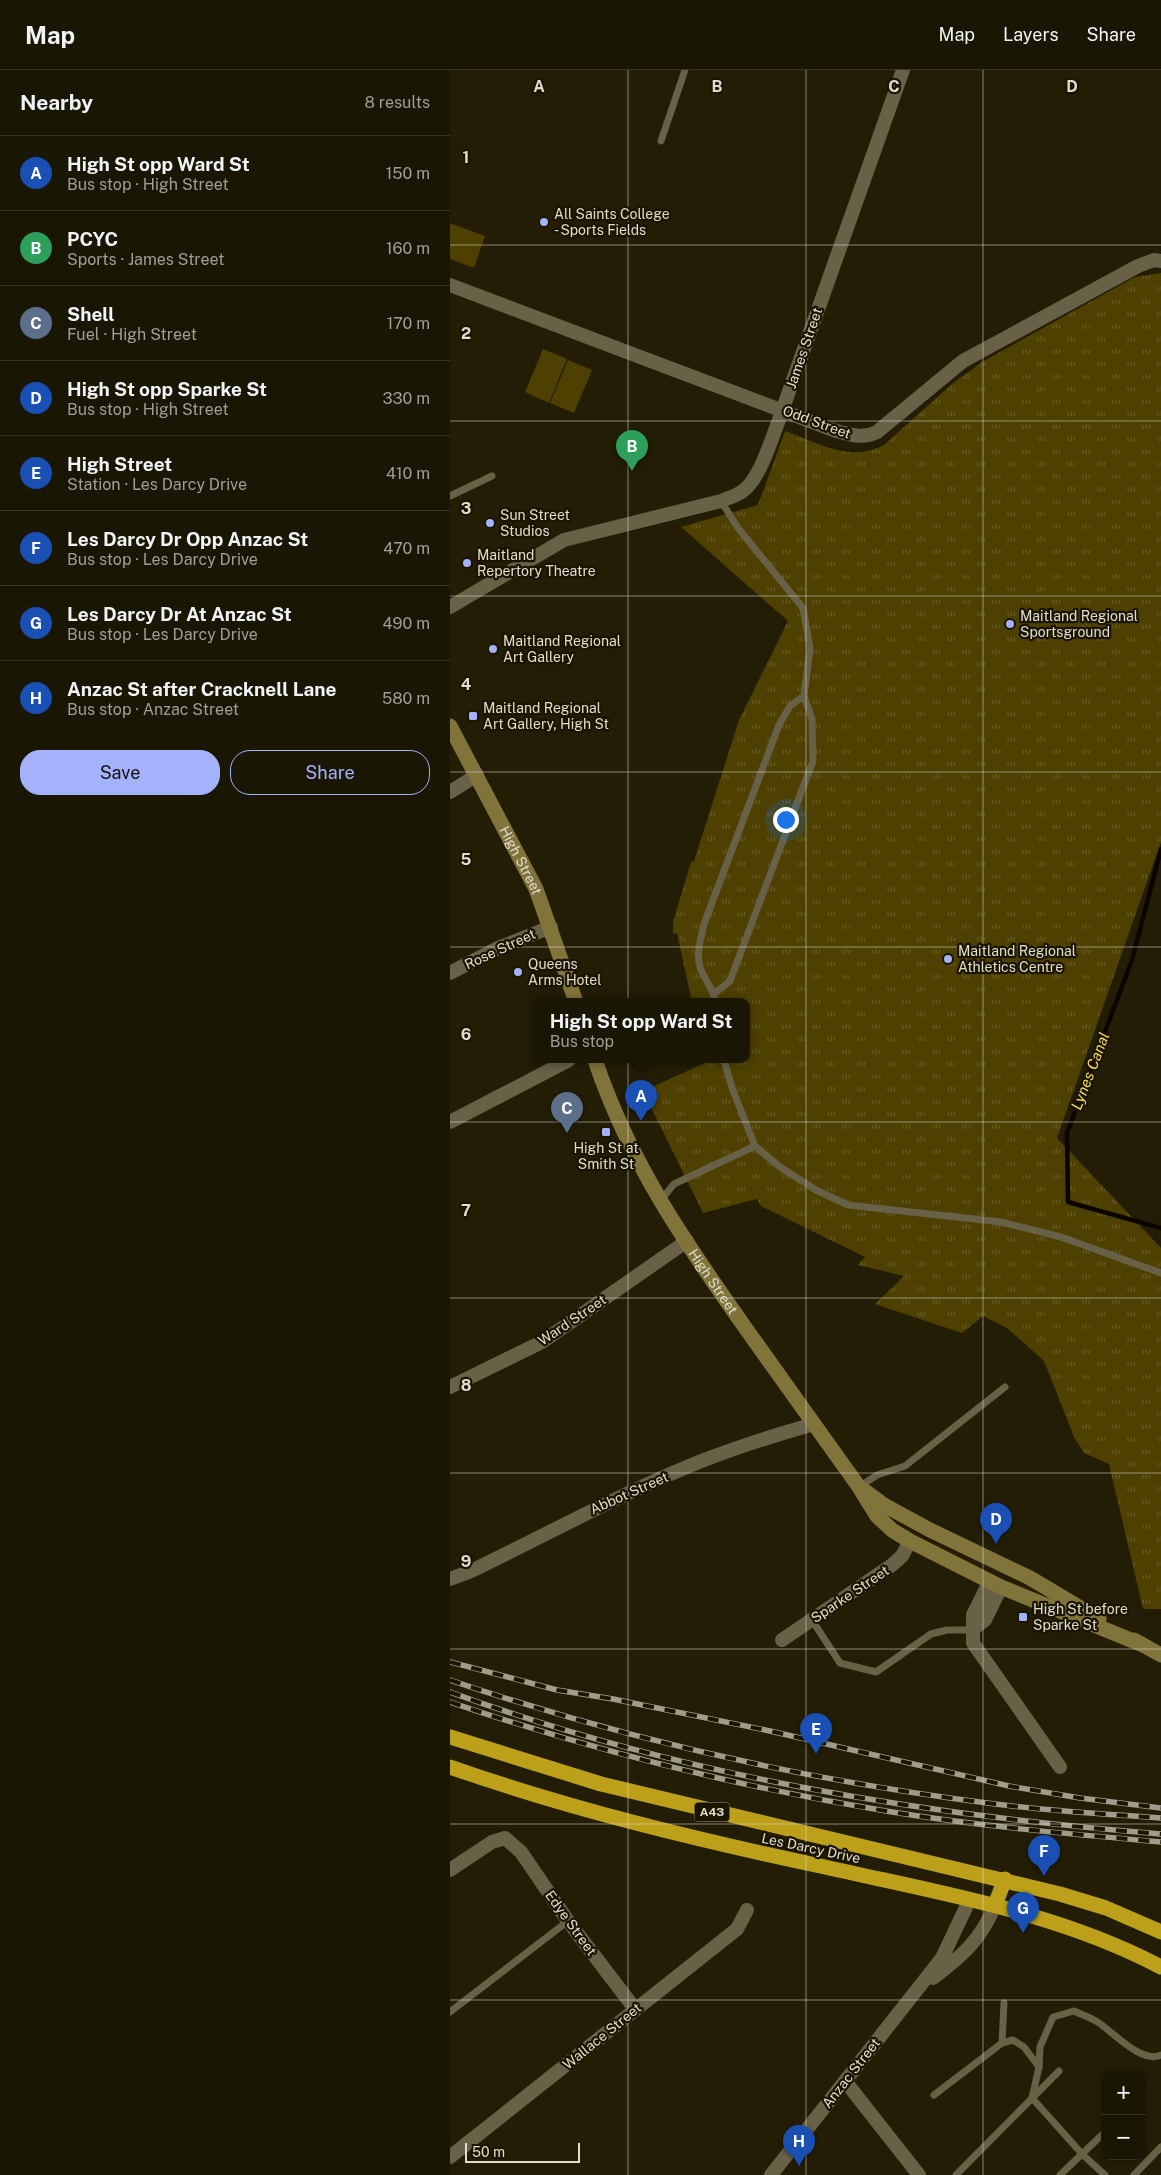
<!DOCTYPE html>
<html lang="en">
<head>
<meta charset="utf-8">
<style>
	:root { --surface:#1a1604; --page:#272313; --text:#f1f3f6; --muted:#9f9f9a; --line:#383526; --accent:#a4b2fc }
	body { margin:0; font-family:"Public Sans",sans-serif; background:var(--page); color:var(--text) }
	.controls { position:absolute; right:15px; bottom:15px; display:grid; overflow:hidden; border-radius:10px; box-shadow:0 1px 4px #0004 }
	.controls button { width:45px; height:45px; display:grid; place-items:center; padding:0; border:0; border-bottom:1px solid var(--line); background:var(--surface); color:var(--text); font:25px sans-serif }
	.scale { position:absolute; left:15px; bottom:12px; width:115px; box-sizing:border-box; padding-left:5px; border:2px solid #e0ddcf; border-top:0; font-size:14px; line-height:18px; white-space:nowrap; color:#e0ddcf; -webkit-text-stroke:4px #1a1400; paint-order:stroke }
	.you { position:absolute; left:335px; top:749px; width:18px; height:18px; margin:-12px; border:4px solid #fff; border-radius:50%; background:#1a73e8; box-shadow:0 0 0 8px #1a73e833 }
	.badge { display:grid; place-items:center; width:32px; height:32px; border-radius:50%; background:var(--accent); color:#fff; font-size:16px; font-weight:700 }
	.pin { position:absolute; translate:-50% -41px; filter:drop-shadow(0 1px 2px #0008) }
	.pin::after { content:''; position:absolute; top:26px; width:18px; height:15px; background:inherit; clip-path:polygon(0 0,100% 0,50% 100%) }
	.popup { position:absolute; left:82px; top:928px; width:218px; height:65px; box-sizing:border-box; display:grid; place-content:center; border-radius:10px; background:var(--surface); filter:drop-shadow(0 1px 4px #0005); font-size:16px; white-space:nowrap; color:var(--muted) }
	.popup b { font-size:19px; color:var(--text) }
	.popup::after { content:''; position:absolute; left:50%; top:100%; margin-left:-10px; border:10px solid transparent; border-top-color:var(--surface) }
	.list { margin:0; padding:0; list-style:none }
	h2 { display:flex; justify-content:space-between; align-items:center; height:65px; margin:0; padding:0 20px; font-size:21px }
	h2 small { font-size:16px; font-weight:400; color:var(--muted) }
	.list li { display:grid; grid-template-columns:32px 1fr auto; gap:15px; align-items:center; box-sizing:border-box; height:75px; padding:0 20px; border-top:1px solid var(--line) }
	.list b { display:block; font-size:19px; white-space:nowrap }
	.list p { margin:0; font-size:16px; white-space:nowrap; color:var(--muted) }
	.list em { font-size:16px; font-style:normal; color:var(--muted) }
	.actions { display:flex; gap:10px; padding:15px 20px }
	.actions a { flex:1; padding:11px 0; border:1px solid var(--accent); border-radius:20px; text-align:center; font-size:18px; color:var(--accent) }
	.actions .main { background:var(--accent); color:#111 }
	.map { position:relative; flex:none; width:711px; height:2105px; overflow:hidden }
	header { display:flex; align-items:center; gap:30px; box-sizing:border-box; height:70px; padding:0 25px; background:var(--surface); border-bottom:1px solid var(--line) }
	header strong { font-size:24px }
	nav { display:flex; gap:28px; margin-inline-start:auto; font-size:18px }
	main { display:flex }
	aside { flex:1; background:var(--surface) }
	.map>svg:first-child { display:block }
</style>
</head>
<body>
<header>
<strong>Map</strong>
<nav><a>Map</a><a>Layers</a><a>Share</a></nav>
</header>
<main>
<aside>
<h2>Nearby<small>8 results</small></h2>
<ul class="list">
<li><span class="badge" style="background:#1a4fb4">A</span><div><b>High St opp Ward St</b><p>Bus stop · High Street</p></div><em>150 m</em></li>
<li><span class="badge" style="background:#2e9e5b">B</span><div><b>PCYC</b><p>Sports · James Street</p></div><em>160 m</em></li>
<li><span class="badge" style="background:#5c6f8a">C</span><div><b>Shell</b><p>Fuel · High Street</p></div><em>170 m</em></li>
<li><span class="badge" style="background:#1a4fb4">D</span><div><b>High St opp Sparke St</b><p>Bus stop · High Street</p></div><em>330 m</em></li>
<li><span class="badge" style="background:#1a4fb4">E</span><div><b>High Street</b><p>Station · Les Darcy Drive</p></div><em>410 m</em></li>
<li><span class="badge" style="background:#1a4fb4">F</span><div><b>Les Darcy Dr Opp Anzac St</b><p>Bus stop · Les Darcy Drive</p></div><em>470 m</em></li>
<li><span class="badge" style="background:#1a4fb4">G</span><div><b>Les Darcy Dr At Anzac St</b><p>Bus stop · Les Darcy Drive</p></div><em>490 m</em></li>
<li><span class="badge" style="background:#1a4fb4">H</span><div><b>Anzac St after Cracknell Lane</b><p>Bus stop · Anzac Street</p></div><em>580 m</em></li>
</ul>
<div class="actions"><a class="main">Save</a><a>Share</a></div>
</aside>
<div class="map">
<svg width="711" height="2105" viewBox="0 0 711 2105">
	<defs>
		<pattern id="park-tufts" width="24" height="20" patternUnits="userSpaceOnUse" patternTransform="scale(1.25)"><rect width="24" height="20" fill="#4d4000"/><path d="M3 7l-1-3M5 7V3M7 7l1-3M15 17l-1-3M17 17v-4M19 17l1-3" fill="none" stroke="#665b24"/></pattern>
	</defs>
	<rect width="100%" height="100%" fill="#231d06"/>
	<g fill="#4d4000">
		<path d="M0 153 35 166 24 198 0 189Z"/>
		<path d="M93 279 117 289 99 333 75 322Z"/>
		<path d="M118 290 142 300 124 343 100 333Z"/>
	</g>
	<path fill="url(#park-tufts)" d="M711 203V772L607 1068 711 1178V1539H693L659 1394 634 1383 624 1367 594 1291 557 1258 533 1246 512 1263 425 1234 454 1206 408 1195 415 1187 311 1136 307 1129 253 1143 193 1021 255 993V990H296V932H242L227 863 223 864V852L241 792 244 791 289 650 338 551 231 457 308 435 335 361C369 373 399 393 434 375L502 314 532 292 685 207Z"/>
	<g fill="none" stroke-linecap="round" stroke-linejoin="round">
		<path stroke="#0b0500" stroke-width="4.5" d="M711 779 682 890 617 1063 618 1132 711 1158"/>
		<g stroke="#686148" stroke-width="7">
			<path d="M211 71 235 0"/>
			<path d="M0 426 42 406"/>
			<path d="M265 923 280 911 363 691 362 649 354 626 360 578 353 538 288 458 271 431"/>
			<path d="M265 932C264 918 254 910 250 897 246 884 251 867 254 854L329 655 340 636 354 626"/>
			<path d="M274 990 282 1018 305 1076 330 1097 366 1120 398 1135 551 1152 611 1167 711 1203"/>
			<path d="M210 1131 224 1114 305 1076"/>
			<path d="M409 1417 427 1405 455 1396 555 1317"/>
			<path d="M362 1550 390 1593 426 1602 481 1564 497 1560H522"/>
			<path d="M0 1942 118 1851"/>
			<path d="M552 1973 563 1970 574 1977 589 1997 582 2028 633 2085 655 2105"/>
			<path d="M589 1997 590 1977 603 1947 624 1941C632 1945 642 1948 649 1953 665 1964 692 1994 711 1985"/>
			<path d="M484 2025 552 1973 554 1933"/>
			<path d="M506 2105 609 2001"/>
			<path d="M610 2105 655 2062"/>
			<path d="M684 2105 711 2077"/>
		</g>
		<g stroke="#686148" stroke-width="14">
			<path d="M0 215 386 361C401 365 413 369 427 362L513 291 688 196 704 190 711 191"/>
			<path d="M0 537 114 470 271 431C278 428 286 426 293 421 309 409 319 376 326 358L453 0"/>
			<path d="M0 722 27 705"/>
			<path d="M0 903 48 878 101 857"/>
			<path d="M0 1052 119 990"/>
			<path d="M0 1317 92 1272 237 1171"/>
			<path d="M0 1509 19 1502C96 1465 170 1424 249 1392 287 1377 325 1365 364 1354"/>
			<path d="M540 1511 523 1545V1573L610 1697"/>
			<path d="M522 1560 535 1550 551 1517"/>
			<path d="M332 1570 442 1495 452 1486 460 1471"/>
			<path d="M0 1800 42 1772 55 1768 71 1782 118 1851 185 1939"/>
			<path d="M483 1908C512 1886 531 1870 545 1835"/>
			<path d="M395 2011 469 2105"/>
			<path d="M0 2087 287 1859 297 1840"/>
			<path d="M321 2105 492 1888 520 1829"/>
		</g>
		<g stroke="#81743a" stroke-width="15">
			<path id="s1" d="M0 656 86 819 126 932"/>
			<path id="s2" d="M145 990C180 1094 236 1174 299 1263 336 1314 372 1366 409 1417L427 1446 442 1460 460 1471 551 1517 693 1575"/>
			<path d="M415 1421 434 1435 480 1460 580 1508 649 1549"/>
			<path d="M684 1570 711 1585"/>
		</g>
		<g stroke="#bca01a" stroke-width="15">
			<path d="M0 1667 151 1714 610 1824 656 1838 711 1862"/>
			<path d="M0 1697C123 1740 248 1770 375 1797 489 1823 607 1842 711 1897"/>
			<path d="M545 1835 555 1809"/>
		</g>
		<g stroke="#a09c8b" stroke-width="5.5">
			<g id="rail">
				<path d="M0 1592 107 1620 163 1629 320 1661 559 1716 630 1728 711 1738"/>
				<path d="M0 1610C177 1670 360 1711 545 1734 600 1741 656 1744 711 1748"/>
				<path d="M0 1622C228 1705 470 1745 711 1764"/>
				<path d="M0 1632C142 1680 288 1717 436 1741 527 1756 619 1764 711 1772"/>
			</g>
		</g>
		<use href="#rail" stroke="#1a1400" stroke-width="4" stroke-dasharray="11" stroke-linecap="butt"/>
	</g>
	<path fill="none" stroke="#e0ddcf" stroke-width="1" stroke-opacity="0.55" d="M178 0V2105M356 0V2105M533 0V2105M0 175H711M0 351H711M0 526H711M0 702H711M0 877H711M0 1052H711M0 1228H711M0 1403H711M0 1579H711M0 1754H711M0 1930H711"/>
	<g fill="#a4b2fc" stroke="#1a1400" stroke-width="2">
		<circle cx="94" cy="152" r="5"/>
		<circle cx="40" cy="453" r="5"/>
		<circle cx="17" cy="493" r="5"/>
		<circle cx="560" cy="554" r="5"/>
		<circle cx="43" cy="579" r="5"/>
		<rect x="18" y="641" width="10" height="10" rx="2.5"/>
		<circle cx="498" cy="889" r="5"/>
		<circle cx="68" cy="902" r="5"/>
		<rect x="151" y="1057" width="10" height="10" rx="2.5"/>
		<rect x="568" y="1542" width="10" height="10" rx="2.5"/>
	</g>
	<g text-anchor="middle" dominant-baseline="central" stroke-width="4.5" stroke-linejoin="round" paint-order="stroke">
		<rect fill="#1a1400" stroke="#a5a191" stroke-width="1" x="244.5" y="1732.5" width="35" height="19" rx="4"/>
		<g font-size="12" font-weight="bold" fill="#e0ddcf">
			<text x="262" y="1742">A43</text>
		</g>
		<g font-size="14" fill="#e0ddcf" stroke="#1a1400" text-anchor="start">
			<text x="104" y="144">All Saints College<tspan x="104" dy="16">- Sports Fields</tspan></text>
			<text x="50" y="445">Sun Street<tspan x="50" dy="16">Studios</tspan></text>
			<text x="27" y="485">Maitland<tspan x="27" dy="16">Repertory Theatre</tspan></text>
			<text x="570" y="546">Maitland Regional<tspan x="570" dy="16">Sportsground</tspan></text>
			<text x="53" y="571">Maitland Regional<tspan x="53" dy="16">Art Gallery</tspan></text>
			<text x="33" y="638">Maitland Regional<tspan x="33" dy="16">Art Gallery, High St</tspan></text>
			<text x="508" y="881">Maitland Regional<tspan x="508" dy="16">Athletics Centre</tspan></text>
			<text x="78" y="894">Queens<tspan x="78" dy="16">Arms Hotel</tspan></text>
			<text x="156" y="1078" text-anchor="middle">High St at<tspan x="156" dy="16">Smith St</tspan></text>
			<text x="583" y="1539">High St before<tspan x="583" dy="16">Sparke St</tspan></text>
		</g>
		<g font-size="14" fill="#e0ddcf" stroke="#1a1400">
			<text transform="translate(354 278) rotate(-71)">James Street</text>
			<text transform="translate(367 352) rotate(20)">Odd Street</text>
			<text stroke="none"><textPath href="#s1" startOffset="152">High Street</textPath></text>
			<text transform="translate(50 879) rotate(-25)">Rose Street</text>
			<text stroke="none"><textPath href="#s2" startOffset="252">High Street</textPath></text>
			<text transform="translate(122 1250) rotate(-34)">Ward Street</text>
			<text transform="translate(179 1423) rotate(-24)">Abbot Street</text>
			<text transform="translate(400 1524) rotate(-34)">Sparke Street</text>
			<text transform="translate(361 1778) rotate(12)">Les Darcy Drive</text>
			<text transform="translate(121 1853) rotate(54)">Edye Street</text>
			<text transform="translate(152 1966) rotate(-39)">Wallace Street</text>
			<text transform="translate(401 2003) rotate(-52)">Anzac Street</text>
		</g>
		<g font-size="15" font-style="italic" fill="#f8da5f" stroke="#1a1400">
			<text transform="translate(640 1001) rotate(-69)">Lynes Canal</text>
		</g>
	</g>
	<g font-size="16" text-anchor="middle" font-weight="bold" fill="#e0ddcf" stroke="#1a1400" stroke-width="4.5" stroke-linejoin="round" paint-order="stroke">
		<text x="89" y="22">A</text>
		<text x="267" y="22">B</text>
		<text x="444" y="22">C</text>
		<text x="622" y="22">D</text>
		<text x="16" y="93">1</text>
		<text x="16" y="269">2</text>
		<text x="16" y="444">3</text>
		<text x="16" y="620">4</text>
		<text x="16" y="795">5</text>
		<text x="16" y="970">6</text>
		<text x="16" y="1146">7</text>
		<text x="16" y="1321">8</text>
		<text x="16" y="1497">9</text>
	</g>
</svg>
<div class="controls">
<button>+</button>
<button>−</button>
</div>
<div class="scale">50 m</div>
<div class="you"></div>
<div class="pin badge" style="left:191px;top:1051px;background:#1a4fb4">A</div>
<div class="popup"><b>High St opp Ward St</b>Bus stop</div>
<div class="pin badge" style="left:182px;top:401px;background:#2e9e5b">B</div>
<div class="pin badge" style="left:117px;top:1063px;background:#5c6f8a">C</div>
<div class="pin badge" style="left:546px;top:1474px;background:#1a4fb4">D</div>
<div class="pin badge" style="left:366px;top:1684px;background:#1a4fb4">E</div>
<div class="pin badge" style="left:594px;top:1806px;background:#1a4fb4">F</div>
<div class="pin badge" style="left:573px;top:1863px;background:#1a4fb4">G</div>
<div class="pin badge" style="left:349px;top:2096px;background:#1a4fb4">H</div>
</div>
</main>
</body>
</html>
